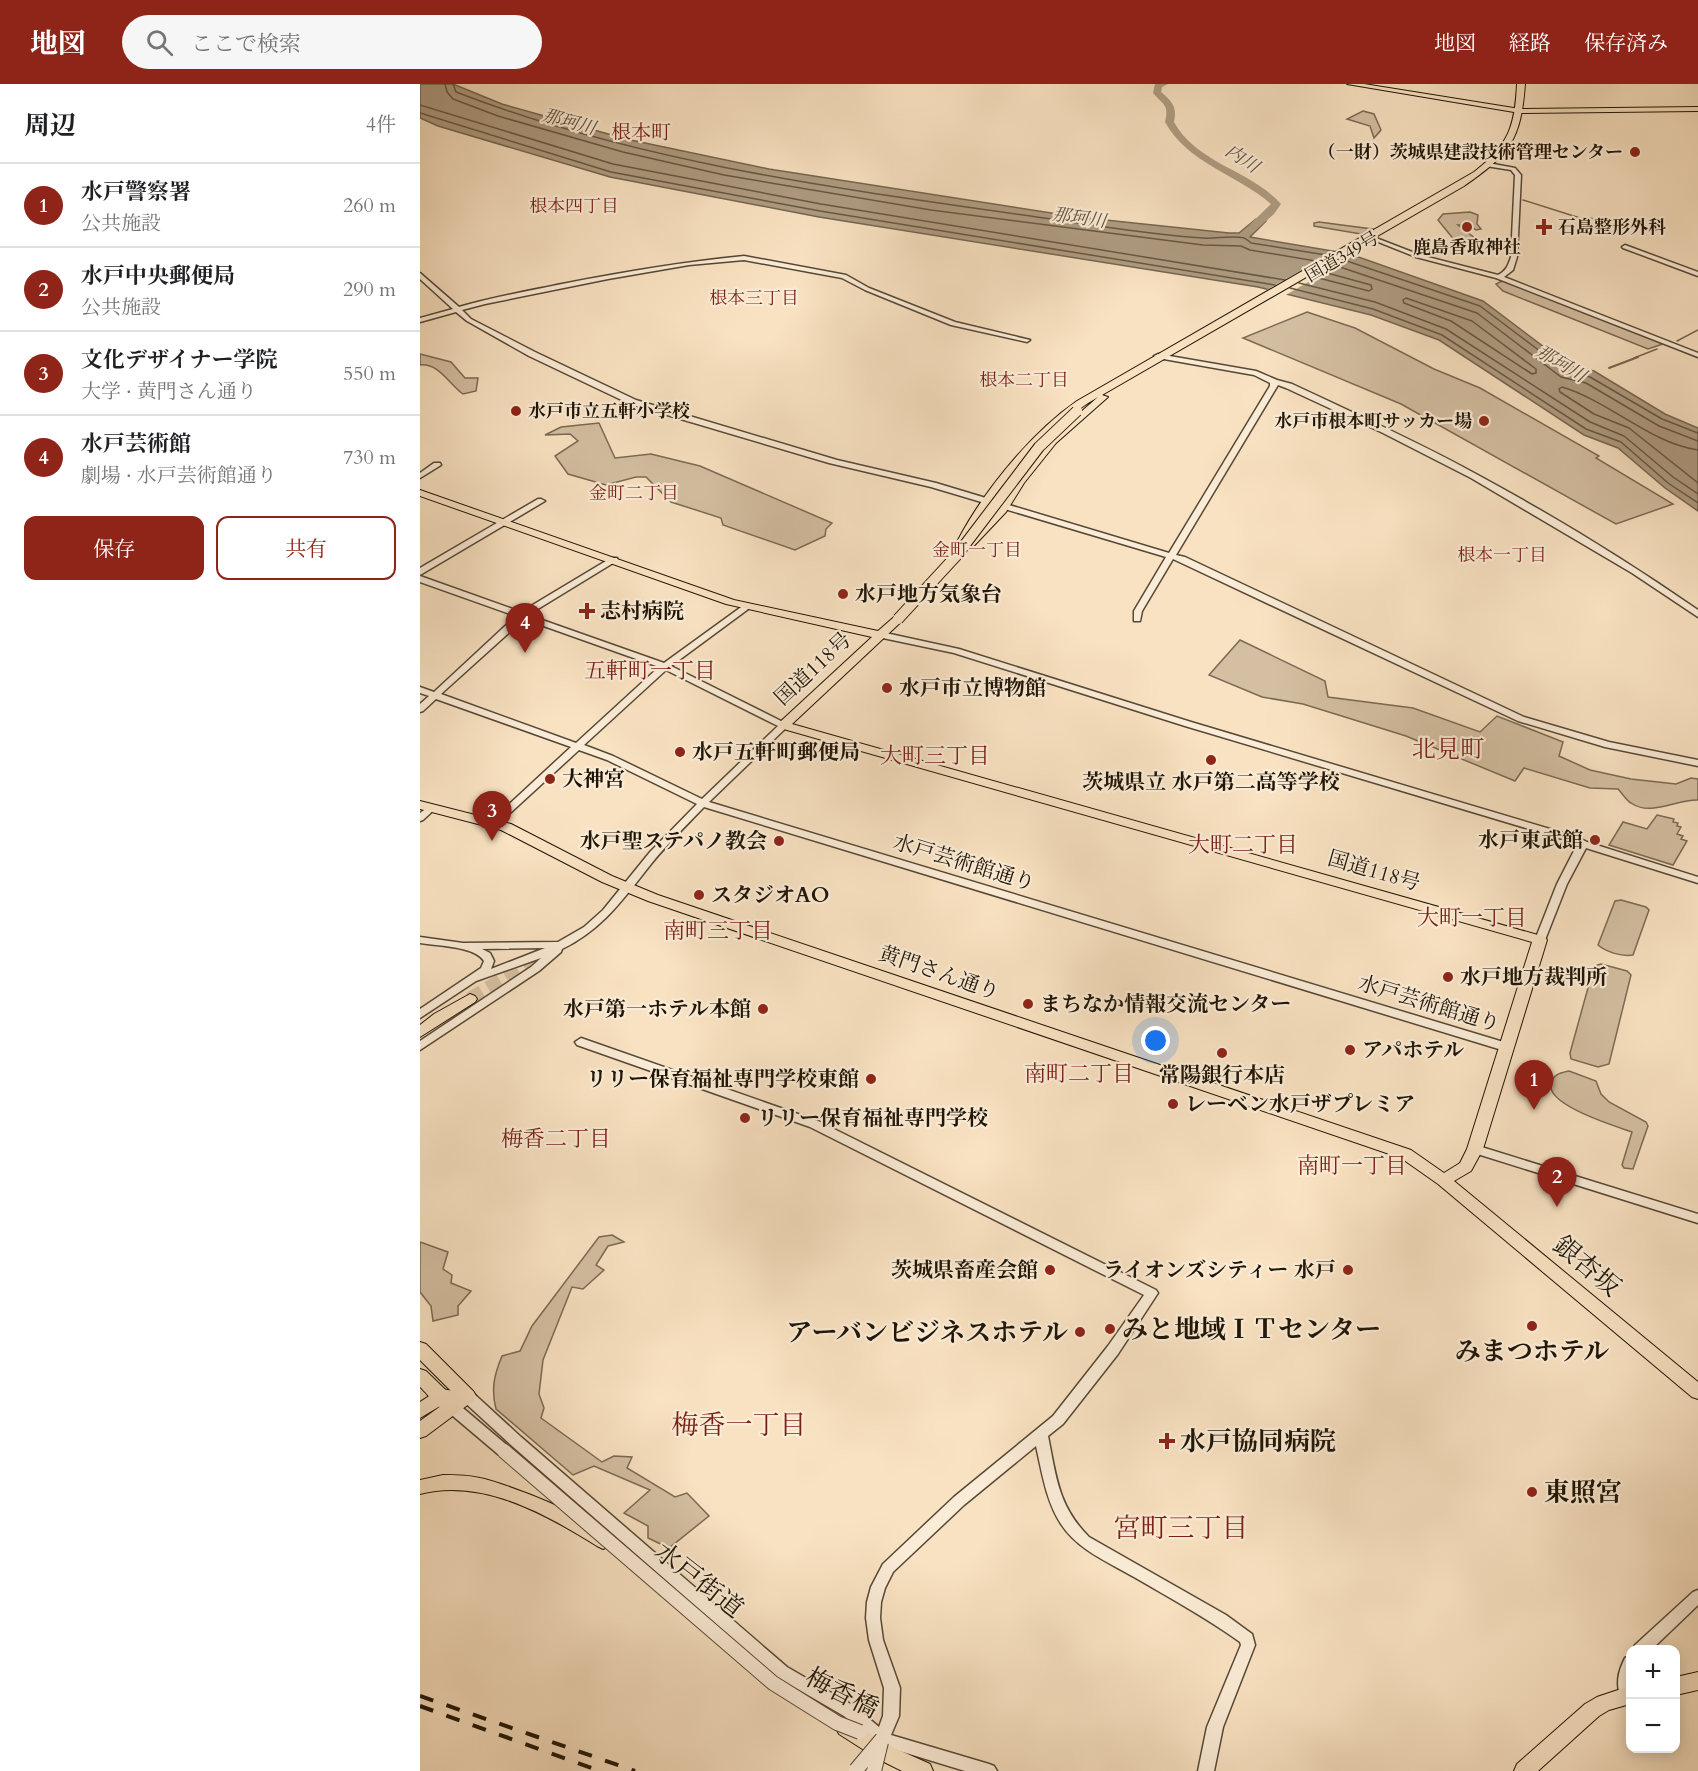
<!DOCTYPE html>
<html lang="ja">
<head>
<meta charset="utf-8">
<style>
	:root { --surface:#fff; --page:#f6f6f6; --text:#202124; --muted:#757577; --line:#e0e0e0; --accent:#8f2418 }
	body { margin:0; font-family:Cardo,"Noto Serif JP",serif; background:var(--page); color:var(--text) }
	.controls { position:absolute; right:18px; bottom:18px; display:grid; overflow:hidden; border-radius:12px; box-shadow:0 3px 15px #0003 }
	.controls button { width:54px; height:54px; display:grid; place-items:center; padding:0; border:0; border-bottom:2px solid var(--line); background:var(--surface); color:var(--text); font:30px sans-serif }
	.you { position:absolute; left:736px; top:957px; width:21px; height:21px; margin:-15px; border:4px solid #fff; border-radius:50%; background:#1a73e8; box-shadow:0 0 0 9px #1a73e833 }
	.badge { display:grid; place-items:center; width:39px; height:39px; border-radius:50%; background:var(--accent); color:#fff; font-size:20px; font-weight:700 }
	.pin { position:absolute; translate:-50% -50px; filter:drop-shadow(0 2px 3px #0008) }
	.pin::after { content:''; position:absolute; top:32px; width:21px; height:18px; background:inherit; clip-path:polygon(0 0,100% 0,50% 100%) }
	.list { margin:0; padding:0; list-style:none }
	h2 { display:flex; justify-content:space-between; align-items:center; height:78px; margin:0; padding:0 24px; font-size:26px }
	h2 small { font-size:20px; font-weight:400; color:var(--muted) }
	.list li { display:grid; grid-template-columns:39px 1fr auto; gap:18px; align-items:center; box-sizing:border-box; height:84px; padding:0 24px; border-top:2px solid var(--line) }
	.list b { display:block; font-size:22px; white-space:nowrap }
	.list p { margin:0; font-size:20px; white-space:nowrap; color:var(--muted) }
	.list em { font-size:20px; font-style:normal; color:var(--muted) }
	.actions { display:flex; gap:12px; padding:18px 24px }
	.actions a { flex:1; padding:14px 0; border:2px solid var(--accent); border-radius:12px; text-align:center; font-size:21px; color:var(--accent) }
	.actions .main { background:var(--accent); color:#fff }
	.icon { flex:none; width:33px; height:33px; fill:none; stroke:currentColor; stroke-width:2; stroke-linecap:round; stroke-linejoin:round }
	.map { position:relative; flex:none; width:1278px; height:1687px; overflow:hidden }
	header { display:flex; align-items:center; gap:36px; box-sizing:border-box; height:84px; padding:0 30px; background:var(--accent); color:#fff }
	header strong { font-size:28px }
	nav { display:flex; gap:33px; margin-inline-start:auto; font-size:21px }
	.search { width:420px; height:54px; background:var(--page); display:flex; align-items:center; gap:15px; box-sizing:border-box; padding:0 21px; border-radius:33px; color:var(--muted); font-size:22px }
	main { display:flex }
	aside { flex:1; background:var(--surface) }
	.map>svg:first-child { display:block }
</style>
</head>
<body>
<header>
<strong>地図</strong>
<div class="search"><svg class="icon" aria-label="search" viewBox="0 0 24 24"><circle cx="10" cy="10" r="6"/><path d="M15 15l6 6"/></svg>ここで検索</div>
<nav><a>地図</a><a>経路</a><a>保存済み</a></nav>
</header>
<main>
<aside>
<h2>周辺<small>4件</small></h2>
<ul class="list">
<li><span class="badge">1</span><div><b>水戸警察署</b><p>公共施設</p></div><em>260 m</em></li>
<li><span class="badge">2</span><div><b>水戸中央郵便局</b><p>公共施設</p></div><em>290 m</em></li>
<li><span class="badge">3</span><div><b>文化デザイナー学院</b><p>大学 · 黄門さん通り</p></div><em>550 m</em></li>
<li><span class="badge">4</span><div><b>水戸芸術館</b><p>劇場 · 水戸芸術館通り</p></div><em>730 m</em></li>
</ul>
<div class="actions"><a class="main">保存</a><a>共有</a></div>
</aside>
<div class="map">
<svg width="1278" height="1687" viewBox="0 0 1278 1687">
	<rect width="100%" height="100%" fill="#f9e2c2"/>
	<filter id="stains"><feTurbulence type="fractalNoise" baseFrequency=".00333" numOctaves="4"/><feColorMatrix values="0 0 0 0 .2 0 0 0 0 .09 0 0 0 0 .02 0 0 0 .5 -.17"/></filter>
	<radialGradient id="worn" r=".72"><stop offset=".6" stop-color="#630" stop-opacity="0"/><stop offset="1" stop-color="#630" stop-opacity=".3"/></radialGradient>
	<g fill="#d4bfa2" stroke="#7a6a54" stroke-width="1.5">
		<path d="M943 27 954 30 961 46 954 54 950 42 927 35Z"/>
		<path d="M1050 128 1058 131 1057 140 1061 145 1056 146 1049 141H1038L1056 155 1035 157 1018 136 1023 130Z"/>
		<path d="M899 138 952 145 941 150 894 142V139Z"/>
		<path d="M1084 196 1246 259 1228 265 1083 207 1076 200Z"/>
		<path d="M887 228 935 244 1014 285 1060 304 1179 372 1176 374 1253 420 1196 440 981 320 823 254Z"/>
		<path d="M0 270 31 278 45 294H58L56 307 43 310C29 300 19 279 0 281Z"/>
		<path d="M179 339 195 374 231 370 280 382 412 439 406 445 405 452 375 466 303 441 301 434 251 418 226 393H216L186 401 148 390 135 372 158 357 150 350 125 351 141 343Z"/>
		<path d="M820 556 905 597 908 613 993 624 1060 648 1077 632 1143 658 1139 672 1170 686 1211 695 1256 700 1271 694 1278 695V716C1257 715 1231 733 1211 719 1206 716 1202 709 1198 705L1170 704 1104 684 1095 697 986 652 883 620 842 613 789 591Z"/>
		<path d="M1237 731 1254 735 1253 738 1258 739 1257 742 1261 743 1257 750 1263 752 1261 755 1267 757 1253 781 1189 761 1203 738 1227 745Z"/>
		<path d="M1201 816 1226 823 1229 826 1213 871C1202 873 1186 868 1178 861L1195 817Z"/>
		<path d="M1181 880 1207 887 1211 891 1189 980 1178 983 1151 975 1150 969 1174 882Z"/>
		<path d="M1149 987 1176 997 1181 1010 1189 1018 1226 1038 1228 1042 1213 1085 1204 1084 1202 1081 1212 1048C1195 1042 1126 1021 1131 1000 1133 990 1140 989 1149 987Z"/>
		<path d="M192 1151 204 1158 188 1162 176 1181 184 1186 163 1205 152 1203 123 1276 119 1310 124 1324 121 1334 182 1378 194 1372 212 1373 207 1384 255 1413 267 1409 289 1432 249 1464 228 1454V1442L204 1429 230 1406 174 1382 153 1391 76 1325C71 1305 74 1291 82 1272L100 1267 112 1242 179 1153Z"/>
		<path d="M0 1158 28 1168 23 1185 32 1191 31 1199 51 1207 38 1222V1231L13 1237 11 1222 0 1208Z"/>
	</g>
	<path fill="#af9c82" stroke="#756650" stroke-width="1.5" d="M0 0H33L82 20 206 55 349 85 657 133 809 149H819L836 135 841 136 847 132 843 136 846 137 830 153 930 170 1063 217 1148 281 1174 287 1245 330 1278 344V427L1245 404 1198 364 1164 351 1019 256 951 231 838 203 399 133 190 93 18 42 0 34Z"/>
	<path fill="#f9e2c2" d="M919 165 937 170 864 212 843 208Z"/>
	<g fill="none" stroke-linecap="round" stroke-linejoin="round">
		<g stroke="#675844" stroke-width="1.5">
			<path d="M25 0 27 8 33 15 78 32 203 68 304 91 511 126 783 161 821 162 830 166 896 177"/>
			<path d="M33 0 36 8C227 82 437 107 638 136 686 143 735 151 783 154 795 155 812 151 824 154 825 154 830 158 831 159L906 171"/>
			<path d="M0 21 193 80 401 120 865 196"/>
			<path d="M0 29 191 88 400 127 855 201"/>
			<path d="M921 175 1060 222 1145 286 1170 293 1242 335 1278 349"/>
			<path d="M911 180 1057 229 1141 293 1166 299 1239 342 1278 357"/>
			<path d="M891 192 949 207 952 205 951 201 900 187"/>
			<path d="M879 199 955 218 1026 245 1170 338 1204 352 1253 393 1278 410"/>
			<path d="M870 204 953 225 1022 251 1166 345 1201 358 1248 399 1278 419"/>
			<path d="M986 214 1052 237 1116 285V289L1112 290 1031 237 984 219 983 216Z"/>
			<path d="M1278 366C1230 359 1189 317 1142 303L1139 305 1140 308 1174 330 1209 344 1278 399"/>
		</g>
		<g stroke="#756650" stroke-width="1.5">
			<path d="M1103 116 1160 134 1187 135 1194 144H1199"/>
			<path d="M1257 257 1278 246"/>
			<path d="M1214 274 1237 265"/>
		</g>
		<path stroke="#756650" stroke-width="2" d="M1189 284 1218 273"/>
		<path fill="#af9c82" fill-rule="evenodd" d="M735 0H748L742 3 741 8C753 18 757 23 754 38 777 80 831 86 861 120L854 130 828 153 819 151 851 120C817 90 768 80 745 38 749 20 744 22 733 9Z"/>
		<path stroke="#d8c3a6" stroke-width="14" stroke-dasharray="14 7" stroke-linecap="butt" d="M50 915 130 867"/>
		<g stroke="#564835" stroke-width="3">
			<g id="tertiary">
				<path d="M1068 79 1095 84 1101 91 1097 173 1093 186 1084 193 1278 269V273L1076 194 996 173 951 155 956 154 1000 171 1078 191C1086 187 1088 182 1091 173L1095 91 1091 86 1066 82V80Z"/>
				<path d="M1205 161 1278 188V192L1203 164 1202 163Z"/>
				<path d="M324 172 426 191 449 204 535 238 610 256 607 258 531 241 445 206 422 194 324 176 269 181 188 195 65 220 42 226 51 235 115 268 216 316 417 376 516 399 749 469 850 302V299L834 291 738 274 734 272 738 270 836 287 857 296 872 300C934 329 996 357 1056 390 1132 431 1207 477 1278 526V533L1212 489 1051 394 963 349 866 304 858 301 756 471 765 473 1104 633 1189 658 1278 676V682L1185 663 1098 637 753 475 722 527 720 537H714V527L746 473 511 403 409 379 210 320 109 272 47 237 36 228 0 238V234L33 225 0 195V189L39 223C73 213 108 207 142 200 203 188 263 178 324 172Z"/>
				<path d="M14 379H20L21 381 0 394V389Z"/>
				<path d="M118 415H121L125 417 0 491V484Z"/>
				<path d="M191 474H197L198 476 108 531 244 579 324 521H330L331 523 251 582 369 641 289 718 1090 960 1092 963 1090 966H1082L284 723C266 742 247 760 231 780 203 815 183 845 142 865L141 868 119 887 0 966V957L111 883 121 874 56 897 0 934V925L61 884 64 877C55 862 17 862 0 859V853L43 859 138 858 164 843 183 826 230 768 277 720 187 676 159 666 77 741H71L69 739 71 737 151 663 16 615 3 627 0 628V620L9 612 0 609V603L14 608 96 532 0 498V492L101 528ZM104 535 239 583 156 659 21 610ZM246 586 358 642 282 715 193 672 164 661ZM125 864 71 885 74 877 70 869 62 865Z"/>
				<path d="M461 548 539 565 771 638 1157 753 1167 758 1278 793V799L1166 764 1147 800 1125 856 1120 859 1116 858 1115 856 1137 800 1157 761 1149 757 765 642 534 569 458 553 457 551Z"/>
				<path d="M11 721 16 724 3 736 0 737V729Z"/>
				<path d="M161 954 398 1037 736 1206 738 1209 736 1212 698 1270 643 1340 628 1352C636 1392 638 1422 669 1453L806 1531 832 1550 835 1561 803 1643 794 1687H778L787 1643 821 1561 820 1558C787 1534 750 1514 714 1493 688 1478 658 1466 641 1440 626 1417 622 1388 616 1362L544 1421 473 1488 465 1504 461 1518 460 1534 463 1556 480 1604 479 1632 471 1651 569 1680 574 1682 577 1687H545L450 1658 448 1652 424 1632 357 1593 91 1361 42 1316 40 1312 42 1308 47 1307 52 1308 101 1353 367 1583 434 1622 459 1643 463 1632 464 1604 449 1556 446 1534 447 1518 451 1503 463 1480 534 1413 633 1332 688 1262 724 1211 390 1043 157 961 155 958Z"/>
				<path d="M1055 1061 1278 1130V1139L1051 1068 1049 1065 1051 1062Z"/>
				<path d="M32 1318 37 1319 89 1363 91 1367 89 1371 84 1373 79 1371 27 1327 25 1323 27 1319Z"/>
				<path d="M1278 1506V1521L1231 1566H1213L1215 1561 1273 1508Z"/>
				<path d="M1210 1572V1617L1207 1618 1202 1616C1195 1601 1198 1588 1205 1574Z"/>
			</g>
		</g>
		<g stroke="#1f1506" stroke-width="2">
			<g id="primary">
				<path d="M927 0H944L1100 25 1278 23V27L1100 29Z"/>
				<path d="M20 1305 35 1307 37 1310 47 1305 53 1307 56 1312 53 1317 6 1352 0 1354V1337L25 1319 0 1334V1318Z"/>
				<path d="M23 1391C35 1391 47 1391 60 1394 85 1399 182 1436 192 1457L189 1462 183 1465 177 1462C126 1430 62 1394 0 1410V1396Z"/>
				<path d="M1278 1588V1606L1256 1611V1593Z"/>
				<path d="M1210 1602V1620L1189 1626 1179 1632 1118 1687H1094L1097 1680 1165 1620 1177 1613Z"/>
				<path d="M426 1635 472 1663 510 1680 513 1687H482L458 1675 419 1650 416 1644 419 1638Z"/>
			</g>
		</g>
		<g stroke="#1f1506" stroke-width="2">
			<g id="trunk">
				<path d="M1097 0H1105C1101 56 1090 70 1044 102L682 311 688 313 636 359 604 399 586 428 550 466H543L537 471 533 470 532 468C557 415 608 351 657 317L1054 88C1089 61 1095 42 1097 0ZM678 313 630 355 596 396 578 424 548 455C571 407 632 339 678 313Z"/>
				<path d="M0 406 314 516 458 547 474 533H482V537L372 640 1125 853 1127 856 1063 1065 1051 1087 1034 1097 1278 1298V1315L1272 1313 1018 1100 981 1074 228 817 182 798 81 746 0 725V717L91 740 192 792 238 811 991 1066 1024 1089 1040 1079 1047 1065 1112 858 360 644 358 641 360 638 452 553 306 520 0 412Z"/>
				<path d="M50 910 55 912 57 915 55 918 0 953V941L14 930Z"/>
				<path d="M0 1258 6 1260 53 1307 56 1312 53 1317 47 1319 41 1317 0 1276Z"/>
				<path d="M0 1285 6 1287 38 1318 41 1323 38 1328C23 1333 10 1312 0 1303Z"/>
			</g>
		</g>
		<use href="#tertiary" fill="#fbecd7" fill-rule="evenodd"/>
		<use href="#primary" fill="#f9e2c2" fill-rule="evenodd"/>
		<use href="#trunk" fill="#f9e2c2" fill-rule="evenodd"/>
		<g stroke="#1f1506" stroke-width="4" stroke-dasharray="14 14" stroke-linecap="butt">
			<path d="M0 1612 215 1687"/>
			<path d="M0 1622 180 1687"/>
		</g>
		<g stroke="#564835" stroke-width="16" stroke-linecap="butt">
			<g id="tertiary-bridge">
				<path d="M84 1367 353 1599 417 1639 440 1648"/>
				<path d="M436 1686 462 1655"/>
				<path d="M454 1687 461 1658"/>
			</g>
		</g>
		<g stroke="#1f1506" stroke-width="12" stroke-linecap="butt">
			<path id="trunk-bridge" d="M478 535 537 471 619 363 657 327"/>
		</g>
		<use href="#tertiary-bridge" stroke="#fbecd7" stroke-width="14"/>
		<use href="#trunk-bridge" stroke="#f9e2c2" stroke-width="10"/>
	</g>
	<g fill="#8f2418" stroke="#fbecd7" stroke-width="2">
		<circle cx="1215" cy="68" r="6"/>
		<circle cx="1047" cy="143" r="6"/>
		<path d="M1121 134h6v6h6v6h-6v6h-6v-6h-6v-6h6z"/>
		<circle cx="96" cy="327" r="6"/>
		<circle cx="1064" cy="337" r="6"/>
		<circle cx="423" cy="510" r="6"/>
		<path d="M164 518h6v6h6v6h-6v6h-6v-6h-6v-6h6z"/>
		<circle cx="467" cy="604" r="6"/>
		<circle cx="260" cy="668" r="6"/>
		<circle cx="791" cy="676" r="6"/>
		<circle cx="130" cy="695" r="6"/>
		<circle cx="1175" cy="756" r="6"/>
		<circle cx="359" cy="757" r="6"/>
		<circle cx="279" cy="811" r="6"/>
		<circle cx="1028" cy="893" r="6"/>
		<circle cx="608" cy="920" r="6"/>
		<circle cx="343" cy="925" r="6"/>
		<circle cx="930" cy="966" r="6"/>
		<circle cx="802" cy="969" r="6"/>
		<circle cx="451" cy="995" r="6"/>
		<circle cx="753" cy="1020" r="6"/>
		<circle cx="325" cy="1034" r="6"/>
		<circle cx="630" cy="1186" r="6"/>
		<circle cx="928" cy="1186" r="6"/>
		<circle cx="1112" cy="1242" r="6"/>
		<circle cx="690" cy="1245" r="6"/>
		<circle cx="660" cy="1248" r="6"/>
		<path d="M744 1348h6v6h6v6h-6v6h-6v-6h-6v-6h6z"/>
		<circle cx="1112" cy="1408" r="6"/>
	</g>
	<g text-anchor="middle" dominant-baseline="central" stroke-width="4.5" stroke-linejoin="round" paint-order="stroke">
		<g font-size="18" font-style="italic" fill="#60523e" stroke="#fbecd7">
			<text transform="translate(149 38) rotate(15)">那珂川</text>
			<text transform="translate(822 75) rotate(33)">内川</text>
			<text transform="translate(659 134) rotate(8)">那珂川</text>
			<text transform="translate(1141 280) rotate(31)">那珂川</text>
		</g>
		<g font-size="18" font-weight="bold" fill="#1f1506" stroke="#fbecd7" text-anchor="end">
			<text x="1203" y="68">（一財）茨城県建設技術管理センター</text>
			<text x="1138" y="143" text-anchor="start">石島整形外科</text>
			<text x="1047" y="163" text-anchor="middle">鹿島香取神社</text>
			<text x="108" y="327" text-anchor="start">水戸市立五軒小学校</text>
			<text x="1052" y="337">水戸市根本町サッカー場</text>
		</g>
		<g font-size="18" fill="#7a1f14" stroke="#fbecd7">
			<text x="154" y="122">根本四丁目</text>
			<text x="334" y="214">根本三丁目</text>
			<text x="604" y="296">根本二丁目</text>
			<text x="214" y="409">金町二丁目</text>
			<text x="557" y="466">金町一丁目</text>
			<text x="1082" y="471">根本一丁目</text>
		</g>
		<g font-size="18" fill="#1f1506" stroke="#fbecd7">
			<text transform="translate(922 173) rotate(-30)">国道349号</text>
		</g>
		<g font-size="20" fill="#7a1f14" stroke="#fbecd7">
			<text x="221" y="48">根本町</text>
		</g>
		<g font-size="21" font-weight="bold" fill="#1f1506" stroke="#fbecd7" text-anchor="start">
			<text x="435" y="510">水戸地方気象台</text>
			<text x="180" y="527">志村病院</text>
			<text x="479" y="604">水戸市立博物館</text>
			<text x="272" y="668">水戸五軒町郵便局</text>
			<text x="142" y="695">大神宮</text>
			<text x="791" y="698" text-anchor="middle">茨城県立 水戸第二高等学校</text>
			<text x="1163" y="756" text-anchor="end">水戸東武館</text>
			<text x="347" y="757" text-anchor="end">水戸聖ステパノ教会</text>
			<text x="291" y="811">スタジオAO</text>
			<text x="1040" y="893">水戸地方裁判所</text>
			<text x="620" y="920">まちなか情報交流センター</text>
			<text x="331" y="925" text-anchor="end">水戸第一ホテル本館</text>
			<text x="942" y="966">アパホテル</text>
			<text x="802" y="991" text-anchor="middle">常陽銀行本店</text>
			<text x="439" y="995" text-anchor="end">リリー保育福祉専門学校東館</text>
			<text x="765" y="1020">レーベン水戸ザプレミア</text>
			<text x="337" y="1034">リリー保育福祉専門学校</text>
			<text x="618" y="1186" text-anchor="end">茨城県畜産会館</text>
			<text x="916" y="1186" text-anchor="end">ライオンズシティー 水戸</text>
		</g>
		<g font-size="21" fill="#1f1506" stroke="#fbecd7">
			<text transform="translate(393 585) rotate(-43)">国道118号</text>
			<text transform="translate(544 779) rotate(17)">水戸芸術館通り</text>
			<text transform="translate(954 787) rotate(16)">国道118号</text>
			<text transform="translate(519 889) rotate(19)">黄門さん通り</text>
			<text transform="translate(1009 920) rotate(17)">水戸芸術館通り</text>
		</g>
		<g font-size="22" fill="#7a1f14" stroke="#fbecd7">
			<text x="230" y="587">五軒町一丁目</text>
			<text x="515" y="672">大町三丁目</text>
			<text x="823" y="761">大町二丁目</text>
			<text x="1052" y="834">大町一丁目</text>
			<text x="298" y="847">南町三丁目</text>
			<text x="659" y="990">南町二丁目</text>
			<text x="136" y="1055">梅香二丁目</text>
			<text x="932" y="1082">南町一丁目</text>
		</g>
		<g font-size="24" fill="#7a1f14" stroke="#fbecd7">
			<text x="1028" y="665">北見町</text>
		</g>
		<g font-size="26" fill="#1f1506" stroke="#fbecd7">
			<text transform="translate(1167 1182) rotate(40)">銀杏坂</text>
			<text transform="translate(279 1496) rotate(38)">水戸街道</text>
			<text transform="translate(422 1609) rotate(27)">梅香橋</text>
		</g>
		<g font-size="26" font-weight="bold" fill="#1f1506" stroke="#fbecd7" text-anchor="start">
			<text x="702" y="1245">みと地域ＩＴセンター</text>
			<text x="648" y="1248" text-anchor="end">アーバンビジネスホテル</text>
			<text x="1112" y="1267" text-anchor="middle">みまつホテル</text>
			<text x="760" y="1357">水戸協同病院</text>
			<text x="1124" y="1408">東照宮</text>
		</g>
		<g font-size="27" fill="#7a1f14" stroke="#fbecd7">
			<text x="319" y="1341">梅香一丁目</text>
			<text x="761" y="1444">宮町三丁目</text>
		</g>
	</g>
	<rect width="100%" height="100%" filter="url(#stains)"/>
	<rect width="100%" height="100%" fill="url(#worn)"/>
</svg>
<div class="controls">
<button>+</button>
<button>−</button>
</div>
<div class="you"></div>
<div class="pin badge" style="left:1114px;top:1026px">1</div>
<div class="pin badge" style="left:1137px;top:1123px">2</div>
<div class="pin badge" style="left:72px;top:757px">3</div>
<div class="pin badge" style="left:105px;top:569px">4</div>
</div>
</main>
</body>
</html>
